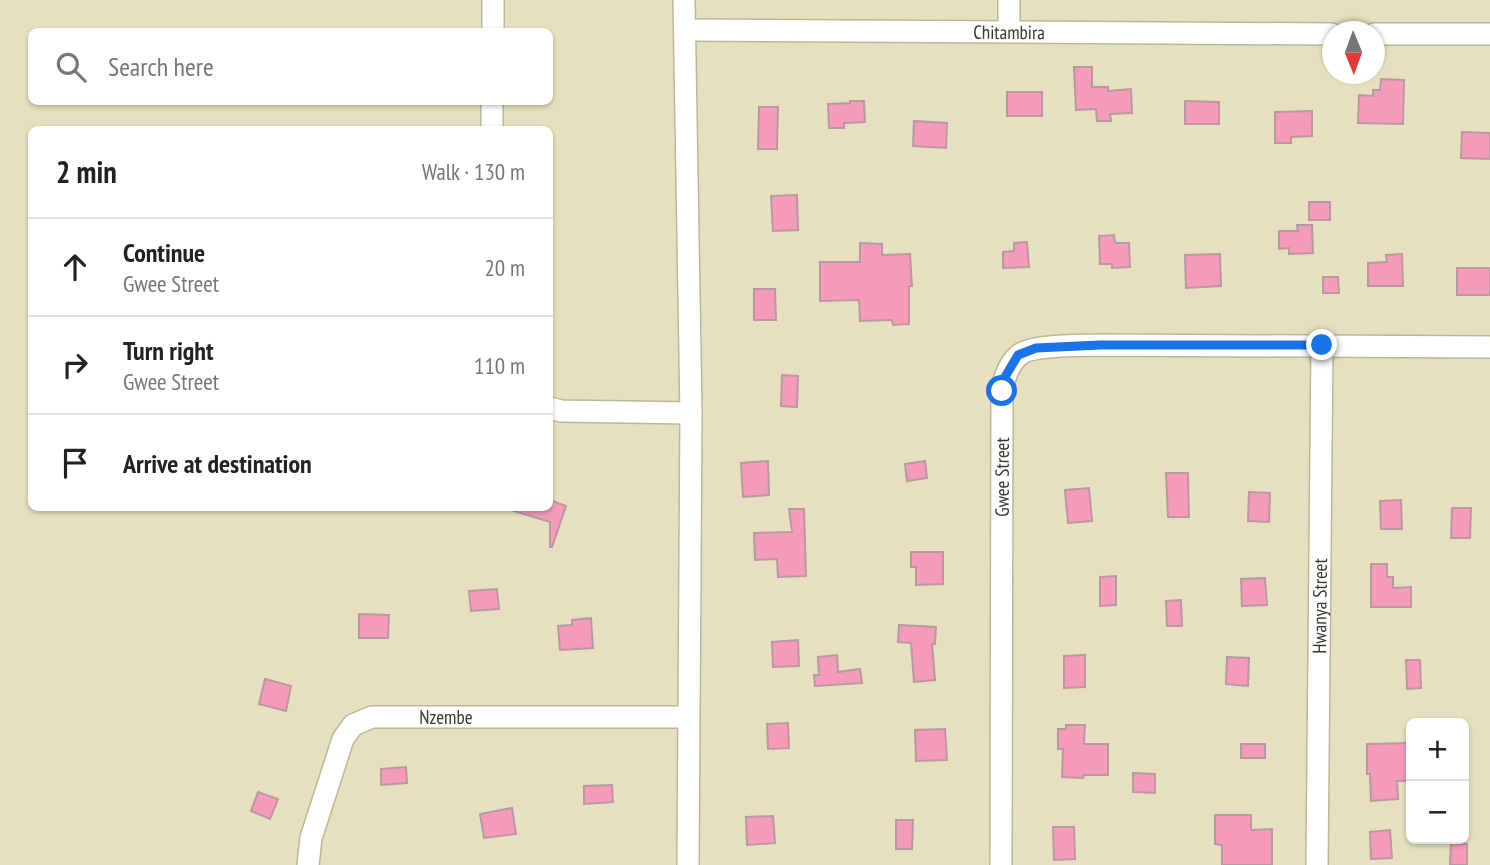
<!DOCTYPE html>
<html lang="en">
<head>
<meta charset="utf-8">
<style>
	:root { --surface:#fff; --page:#f2f2f2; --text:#222; --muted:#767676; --line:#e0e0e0 }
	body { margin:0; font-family:"PT Sans Narrow",sans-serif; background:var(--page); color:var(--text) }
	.controls { position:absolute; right:21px; bottom:21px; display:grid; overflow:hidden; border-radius:10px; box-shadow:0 2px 5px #0004 }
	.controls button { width:63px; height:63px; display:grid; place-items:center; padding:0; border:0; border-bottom:2px solid var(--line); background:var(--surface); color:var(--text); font:35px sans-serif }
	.compass { position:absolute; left:1322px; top:21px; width:63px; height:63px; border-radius:50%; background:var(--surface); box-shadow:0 2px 5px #0004; rotate:179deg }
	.stop { position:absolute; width:21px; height:21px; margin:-16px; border:5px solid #1a73e8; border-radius:50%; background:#fff }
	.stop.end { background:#1a73e8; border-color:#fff; box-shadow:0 2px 7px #0008 }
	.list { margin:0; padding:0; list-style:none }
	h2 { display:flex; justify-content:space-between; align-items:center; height:91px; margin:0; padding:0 28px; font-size:30px }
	h2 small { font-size:23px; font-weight:400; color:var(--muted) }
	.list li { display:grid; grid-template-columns:46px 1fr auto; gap:21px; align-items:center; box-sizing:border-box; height:98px; padding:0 28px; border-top:2px solid var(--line) }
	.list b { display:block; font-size:26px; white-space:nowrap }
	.list p { margin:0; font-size:23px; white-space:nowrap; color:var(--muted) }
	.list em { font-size:23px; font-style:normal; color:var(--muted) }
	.icon { flex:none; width:38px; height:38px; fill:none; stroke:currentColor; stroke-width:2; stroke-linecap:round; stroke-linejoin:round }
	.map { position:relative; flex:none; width:1490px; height:865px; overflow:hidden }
	.search { position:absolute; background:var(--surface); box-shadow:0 2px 5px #0004; left:28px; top:28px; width:525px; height:77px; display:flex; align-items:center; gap:18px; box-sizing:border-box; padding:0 24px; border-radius:10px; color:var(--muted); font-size:26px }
	.panel { position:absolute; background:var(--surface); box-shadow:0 2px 5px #0004; left:28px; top:126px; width:525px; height:385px; border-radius:10px }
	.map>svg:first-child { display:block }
</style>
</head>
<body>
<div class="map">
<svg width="1490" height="865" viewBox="0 0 1490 865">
	<rect width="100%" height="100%" fill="#e7e0c0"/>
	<g fill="#f59cba" stroke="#ba98a2" stroke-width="2">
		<path d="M1074 67H1092V87H1108V91L1131 89 1132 113 1110 114 1111 121H1097L1096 109 1076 110Z"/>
		<path d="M1381 79 1404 80 1403 124 1358 123 1359 95 1373 96V90H1380Z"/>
		<rect x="1007" y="92" width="35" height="24"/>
		<path d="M850 101H864L865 122 844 123V128H829L828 104 850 103Z"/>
		<path d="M1185 101 1219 102V124H1185Z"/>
		<path d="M759 107H778L777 149H758Z"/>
		<path d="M1312 111V136L1291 137V143H1275V112Z"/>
		<path d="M914 121 947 123 946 148 913 146Z"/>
		<path d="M1462 132 1490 133V159L1461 158Z"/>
		<path d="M797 195 798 230 773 231 771 196Z"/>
		<rect x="1309" y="202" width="21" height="18"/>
		<path d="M1297 225H1312L1313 253 1289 254V248L1279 249V231H1298Z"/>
		<path d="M1114 235 1115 243H1129L1130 267 1112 268V264H1100L1099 236Z"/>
		<path d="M1027 242 1029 267 1003 268V252L1014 251V243Z"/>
		<path d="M860 243 882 244V255L910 254 912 286H909V324L893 325 892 320 860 321 859 300 820 301V262H860Z"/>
		<path d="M1220 254 1221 286 1186 288 1185 255Z"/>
		<path d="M1402 254 1403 286H1368V263L1387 262 1386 255Z"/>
		<rect x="1457" y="268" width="33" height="27"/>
		<path d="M1323 277H1338L1339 293H1323Z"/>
		<path d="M754 289H775L776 320H754Z"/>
		<path d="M782 375 798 376 797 407 781 406Z"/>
		<path d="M768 461 769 495 743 497 741 463Z"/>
		<path d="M925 461 927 478 907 481 905 464Z"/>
		<path d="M1166 473H1188L1189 517H1168Z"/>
		<path d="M1089 488 1092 521 1068 523 1065 490Z"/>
		<path d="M1249 492 1270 493 1269 522 1248 521Z"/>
		<path d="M550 500 566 506 552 547H550V522L514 511 515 508H550Z"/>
		<path d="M1401 500 1402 529H1381L1380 501Z"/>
		<path d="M1452 508H1471L1470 538H1451Z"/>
		<path d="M789 509H804L806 576 778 577 777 559 755 560 754 533 792 532Z"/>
		<path d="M911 552H943V584L916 585V567H911Z"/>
		<path d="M1371 564H1387V577H1393V588L1411 587V607H1371Z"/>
		<path d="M1116 576V605L1100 606V577Z"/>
		<path d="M1265 578 1267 605 1242 606 1241 579Z"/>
		<path d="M497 589 499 609 471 611 469 591Z"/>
		<path d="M1181 600 1182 626H1167L1166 601Z"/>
		<path d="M359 614 389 615 388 638H359Z"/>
		<path d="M591 618 593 648 560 650 558 626 572 625V620Z"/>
		<path d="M899 625 936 627 935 644H932L935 680 914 682 911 643 898 642Z"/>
		<path d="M798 640 799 666 773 667 772 642Z"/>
		<path d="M837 655 838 672 860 669 862 683 815 686 814 675H819L818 657Z"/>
		<path d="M1085 655V687L1064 688V656Z"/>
		<path d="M1227 657 1249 658 1248 686 1226 684Z"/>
		<path d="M1406 660H1420L1421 688 1407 689Z"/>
		<path d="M265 679 291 686 286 711 259 704Z"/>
		<path d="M788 723 789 748 768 749 767 724Z"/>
		<path d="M1066 725H1085L1084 744H1108V775H1084L1083 778 1062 777 1063 749H1058V729H1066Z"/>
		<path d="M945 729 947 760 916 761 915 730Z"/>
		<path d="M1411 743V781H1397L1398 799 1371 801 1370 774H1367V744Z"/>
		<rect x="1241" y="744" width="24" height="14"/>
		<path d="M406 767 407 783 381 785V769Z"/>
		<path d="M1133 773 1155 774V793L1133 792Z"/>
		<path d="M612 785 613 802 584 804V786Z"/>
		<path d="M258 792 278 799 270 819 251 811Z"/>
		<path d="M512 808 516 834 484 838 480 814Z"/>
		<path d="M1215 815H1251V830L1272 829V865H1222V845L1215 844Z"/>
		<path d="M773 816 775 843 747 845 746 817Z"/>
		<path d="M896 820H913L912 849H896Z"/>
		<path d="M1053 827H1074L1075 859 1054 860Z"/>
		<path d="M1390 830 1392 858 1371 859 1370 832Z"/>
		<path d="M1451 843 1467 844V865H1450Z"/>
	</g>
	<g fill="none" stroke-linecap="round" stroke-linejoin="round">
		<g stroke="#bcb697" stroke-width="24">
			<g id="minor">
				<path d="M684 0 691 413 688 865"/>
				<path d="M1009 0V32"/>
				<path id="s1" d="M685 30 1332 34"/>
				<path d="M493 32V0"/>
				<path d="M1374 34H1490"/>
				<path d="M492 130V102"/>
				<path d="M550 408 561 411 691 413"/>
				<path id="s2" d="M308 865 311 838 343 739 353 725 372 717H688"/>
				<path id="s3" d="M1001 865 1002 391C1004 379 1008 365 1018 356 1030 344 1082 346 1100 345L1490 347"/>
				<path id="s4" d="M1317 865 1322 345"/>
			</g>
		</g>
		<use href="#minor" stroke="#fff" stroke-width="21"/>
	</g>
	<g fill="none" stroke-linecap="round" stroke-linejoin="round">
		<path stroke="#1a73e8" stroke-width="9" d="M1002 391 1005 377 1018 355 1036 348 1100 345H1322"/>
	</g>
	<g text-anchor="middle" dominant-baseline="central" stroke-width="7" stroke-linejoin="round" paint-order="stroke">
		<g font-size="19" fill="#39362a" stroke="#fff">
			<text stroke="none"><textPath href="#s1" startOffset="324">Chitambira</textPath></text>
			<text stroke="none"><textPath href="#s3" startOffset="388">Gwee Street</textPath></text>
			<text stroke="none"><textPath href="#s4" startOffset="259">Hwanya Street</textPath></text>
			<text stroke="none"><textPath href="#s2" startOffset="243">Nzembe</textPath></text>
		</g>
	</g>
</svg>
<div class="controls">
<button>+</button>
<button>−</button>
</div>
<svg class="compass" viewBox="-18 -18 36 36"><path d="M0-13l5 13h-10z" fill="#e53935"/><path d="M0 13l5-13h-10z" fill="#767676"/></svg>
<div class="stop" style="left:1002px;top:391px"></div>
<div class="stop end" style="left:1322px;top:345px"></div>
<div class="search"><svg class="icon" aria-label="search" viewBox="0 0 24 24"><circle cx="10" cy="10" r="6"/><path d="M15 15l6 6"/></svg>Search here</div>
<section class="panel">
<h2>2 min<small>Walk · 130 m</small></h2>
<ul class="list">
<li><svg class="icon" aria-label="ahead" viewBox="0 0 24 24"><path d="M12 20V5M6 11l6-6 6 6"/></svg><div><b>Continue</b><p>Gwee Street</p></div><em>20 m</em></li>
<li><svg class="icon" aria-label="right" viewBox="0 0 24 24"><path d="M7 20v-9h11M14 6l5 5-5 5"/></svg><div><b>Turn right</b><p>Gwee Street</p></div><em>110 m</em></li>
<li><svg class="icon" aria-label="arrive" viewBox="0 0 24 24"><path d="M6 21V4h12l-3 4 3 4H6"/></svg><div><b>Arrive at destination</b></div></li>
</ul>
</section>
</div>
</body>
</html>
